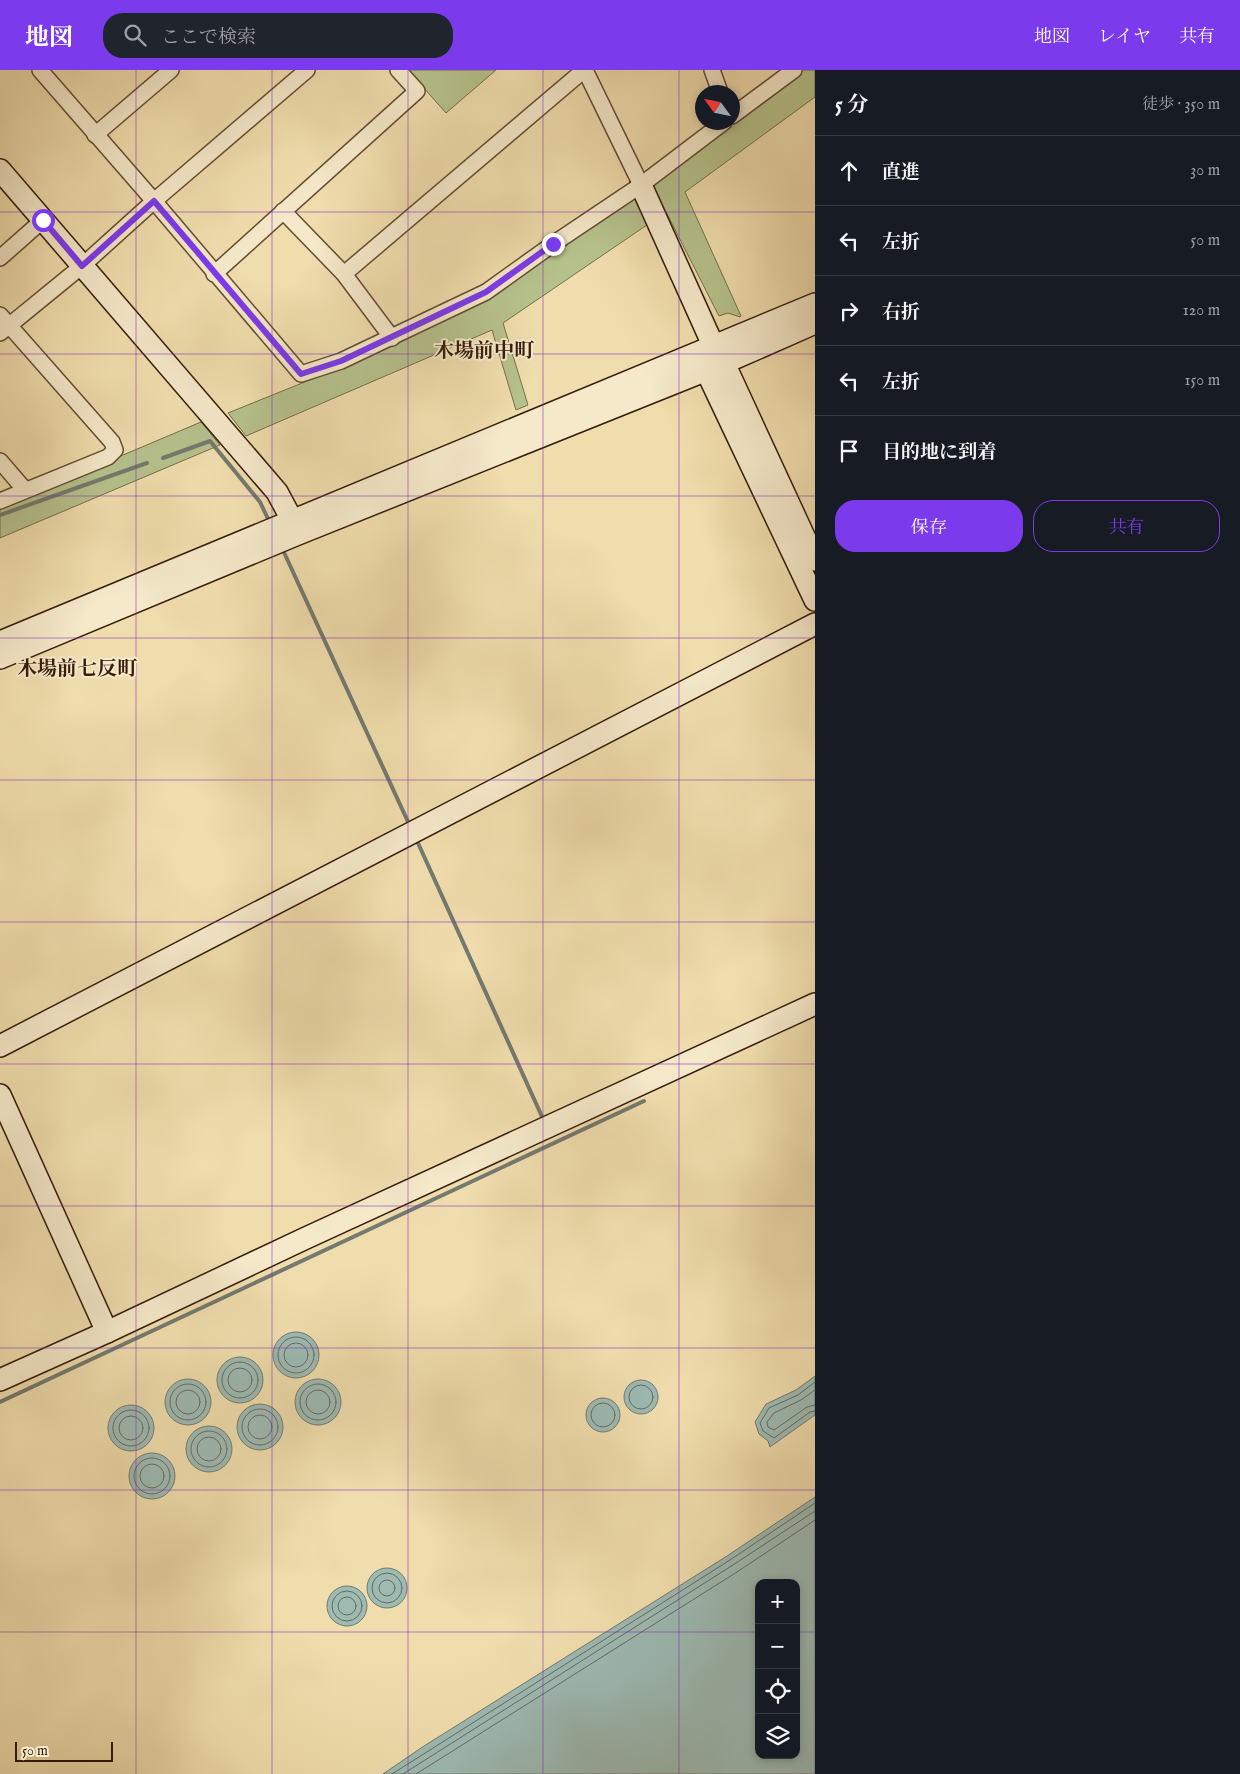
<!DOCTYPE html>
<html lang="ja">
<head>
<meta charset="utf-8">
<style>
	:root { --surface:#171b24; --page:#20242c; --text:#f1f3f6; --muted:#9ea1a6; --line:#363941; --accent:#7c3aed }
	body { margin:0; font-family:"IM FELL English","Noto Serif JP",serif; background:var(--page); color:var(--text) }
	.controls { position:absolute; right:15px; bottom:15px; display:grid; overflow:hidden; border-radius:10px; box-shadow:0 2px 8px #0003 }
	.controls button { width:45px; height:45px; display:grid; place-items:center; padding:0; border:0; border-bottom:1px solid var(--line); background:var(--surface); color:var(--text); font:25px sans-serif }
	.compass { position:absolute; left:695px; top:15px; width:45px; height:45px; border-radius:50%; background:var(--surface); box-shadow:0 2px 8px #0003; rotate:303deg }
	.scale { position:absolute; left:15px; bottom:12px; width:98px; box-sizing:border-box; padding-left:5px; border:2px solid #351b08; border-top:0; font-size:14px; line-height:18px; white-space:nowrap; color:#351b08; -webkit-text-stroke:4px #f5e9ca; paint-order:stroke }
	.stop { position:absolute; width:15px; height:15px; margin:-11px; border:4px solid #7c3aed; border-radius:50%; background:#fff }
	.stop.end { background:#7c3aed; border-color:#fff; box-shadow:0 1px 5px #0008 }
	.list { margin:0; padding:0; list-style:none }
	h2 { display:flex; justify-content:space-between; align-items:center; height:65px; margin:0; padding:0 20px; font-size:21px }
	h2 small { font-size:16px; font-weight:400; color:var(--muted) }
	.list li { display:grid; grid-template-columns:32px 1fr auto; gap:15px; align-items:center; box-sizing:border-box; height:70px; padding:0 20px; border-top:1px solid var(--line) }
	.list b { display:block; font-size:19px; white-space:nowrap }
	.list em { font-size:16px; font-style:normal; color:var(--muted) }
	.actions { display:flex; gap:10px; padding:15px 20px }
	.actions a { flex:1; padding:11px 0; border:1px solid var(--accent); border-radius:20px; text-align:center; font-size:18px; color:var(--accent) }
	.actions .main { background:var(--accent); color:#fff }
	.icon { flex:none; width:28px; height:28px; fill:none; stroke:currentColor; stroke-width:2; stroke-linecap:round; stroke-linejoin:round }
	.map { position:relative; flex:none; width:815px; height:1704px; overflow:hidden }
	header { display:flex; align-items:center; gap:30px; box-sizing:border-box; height:70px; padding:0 25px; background:var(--accent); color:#fff }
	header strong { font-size:24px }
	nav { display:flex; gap:28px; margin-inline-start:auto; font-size:18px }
	.search { width:350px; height:45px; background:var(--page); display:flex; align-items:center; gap:12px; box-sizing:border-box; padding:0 18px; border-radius:20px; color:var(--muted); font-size:19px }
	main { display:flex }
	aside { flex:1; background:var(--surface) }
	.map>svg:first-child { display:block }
</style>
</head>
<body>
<header>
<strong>地図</strong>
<div class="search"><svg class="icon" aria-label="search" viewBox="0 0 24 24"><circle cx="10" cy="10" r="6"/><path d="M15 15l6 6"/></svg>ここで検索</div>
<nav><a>地図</a><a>レイヤ</a><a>共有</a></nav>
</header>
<main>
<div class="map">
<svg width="815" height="1704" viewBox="0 0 815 1704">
	<rect width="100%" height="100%" fill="#f0ddad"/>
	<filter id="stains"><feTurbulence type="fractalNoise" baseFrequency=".004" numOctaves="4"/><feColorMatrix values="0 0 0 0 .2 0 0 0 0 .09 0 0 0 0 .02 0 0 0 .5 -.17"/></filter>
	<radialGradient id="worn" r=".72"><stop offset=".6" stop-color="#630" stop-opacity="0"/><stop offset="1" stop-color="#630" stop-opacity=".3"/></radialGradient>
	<g fill="#b6c28d" stroke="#766e4a">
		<path d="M408 0H496L446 43Z"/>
		<path d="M803 0H815V27L685 122 741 246 740 247 728 243 719 246 666 142 503 253 528 335 516 340 492 260 246 366 228 343 364 288 492 226Z"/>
		<path d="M201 352 220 375 0 468V437Z"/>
	</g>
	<g fill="#9dbab3" stroke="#737a6f" fill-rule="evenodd">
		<circle cx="296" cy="1285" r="23"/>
		<circle cx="240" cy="1310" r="23"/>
		<path d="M815 1306V1345L770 1377 768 1371 759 1364 755 1352 766 1334 796 1320Z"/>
		<circle cx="188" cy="1332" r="23"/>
		<circle cx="318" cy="1332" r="23"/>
		<circle cx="641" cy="1327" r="17"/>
		<circle cx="603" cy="1345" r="17"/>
		<circle cx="260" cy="1357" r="23"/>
		<circle cx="131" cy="1358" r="23"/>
		<circle cx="209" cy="1379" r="23"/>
		<circle cx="152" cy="1406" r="23"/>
		<path d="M815 1427V1704H383L424 1676 727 1486ZM759 1513H796V1685H759Z"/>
		<circle cx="387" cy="1518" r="20"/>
		<circle cx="347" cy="1536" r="20"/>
	</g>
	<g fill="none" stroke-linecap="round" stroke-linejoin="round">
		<g stroke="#696a5e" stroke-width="1">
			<circle cx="296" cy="1285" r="18"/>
			<circle cx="296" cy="1285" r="12"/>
			<circle cx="240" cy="1310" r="18"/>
			<circle cx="240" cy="1310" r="12"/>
			<path d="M815 1312 798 1325 769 1338 760 1353 763 1361 774 1368 810 1342 815 1341"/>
			<circle cx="188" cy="1332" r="18"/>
			<circle cx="318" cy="1332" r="18"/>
			<circle cx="641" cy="1327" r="12"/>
			<path d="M815 1320 801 1330 774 1343 767 1352 768 1357 774 1360 807 1337 815 1335"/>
			<circle cx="188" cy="1332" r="12"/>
			<circle cx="318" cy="1332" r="12"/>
			<circle cx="603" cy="1345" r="12"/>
			<circle cx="260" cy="1357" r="18"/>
			<circle cx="131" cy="1358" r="18"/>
			<circle cx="260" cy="1357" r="12"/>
			<circle cx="131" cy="1358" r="12"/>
			<circle cx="209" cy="1379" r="18"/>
			<circle cx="209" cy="1379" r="12"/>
			<circle cx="152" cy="1406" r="18"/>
			<circle cx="152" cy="1406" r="12"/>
			<circle cx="387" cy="1518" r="15"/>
			<circle cx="387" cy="1518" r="8"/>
			<circle cx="347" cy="1536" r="15"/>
			<circle cx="347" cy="1536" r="9"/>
			<path d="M392 1704 730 1490 815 1433"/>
			<path d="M403 1704 733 1495 815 1441"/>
			<path d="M416 1704 737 1502 815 1450"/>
		</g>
		<g stroke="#737a6f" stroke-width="4">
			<path d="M163 388 210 371 260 432 270 453"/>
			<path d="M0 445 147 393"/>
			<path d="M282 478 409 754"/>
			<path d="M418 773 544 1051"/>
			<path d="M0 1332 644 1031"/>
		</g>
		<g stroke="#644c31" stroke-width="18">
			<g id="street">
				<path d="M40 0 154 131 301 304 341 291 486 222 553 174 641 115 724 52"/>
				<path d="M585 0 641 115"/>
				<path d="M712 0 720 22"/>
				<path d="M732 46 794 0"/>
				<path d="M95 65 171 0"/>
				<path d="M283 141 344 204 392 268"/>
				<path d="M0 188 43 150"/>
				<path d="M214 204 417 21 398 0"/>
				<path d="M344 204 584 0"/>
				<path d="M0 245 112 372 115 380 108 387 0 431"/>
				<path d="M0 263 82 196 154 131 307 0"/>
				<path d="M0 391 25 420"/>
			</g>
		</g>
		<g stroke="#351b08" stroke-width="24">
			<g id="secondary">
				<path d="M0 100 277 422 292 450 297 462"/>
				<path d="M641 115 713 275 724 293 815 490"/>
				<path d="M710 288 706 300 815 530"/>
				<path d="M0 572 815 234"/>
				<path d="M0 588 298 464 724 293 815 253"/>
				<path d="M0 976 815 554"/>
				<path d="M0 1025 107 1262"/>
				<path d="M0 1310 107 1262 306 1168 815 934"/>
			</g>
		</g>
		<use href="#street" stroke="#f5e9ca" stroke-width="15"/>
		<use href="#secondary" stroke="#f5e9ca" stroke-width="21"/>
	</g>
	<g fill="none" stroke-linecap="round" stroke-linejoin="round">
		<path stroke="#7c3aed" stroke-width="6" d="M43 150 82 196 154 131 301 304 341 291 486 222 553 174"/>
	</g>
	<path fill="none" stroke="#7b2cbf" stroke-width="1" stroke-opacity="0.55" d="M136 0V1704M272 0V1704M408 0V1704M543 0V1704M679 0V1704M0 142H815M0 284H815M0 426H815M0 568H815M0 710H815M0 852H815M0 994H815M0 1136H815M0 1278H815M0 1420H815M0 1562H759M796 1562H815"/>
	<g text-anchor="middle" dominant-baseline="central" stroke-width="4" stroke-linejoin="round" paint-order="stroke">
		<g font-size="20" font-weight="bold" fill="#351b08" stroke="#f5e9ca">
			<text x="484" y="281">木場前中町</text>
			<text x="77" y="599">木場前七反町</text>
		</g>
	</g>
	<rect width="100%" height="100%" filter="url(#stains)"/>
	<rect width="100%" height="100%" fill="url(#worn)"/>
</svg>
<div class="controls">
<button>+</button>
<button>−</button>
<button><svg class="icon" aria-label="locate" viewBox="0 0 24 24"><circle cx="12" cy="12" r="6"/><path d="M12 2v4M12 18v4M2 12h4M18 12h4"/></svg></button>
<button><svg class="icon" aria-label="layers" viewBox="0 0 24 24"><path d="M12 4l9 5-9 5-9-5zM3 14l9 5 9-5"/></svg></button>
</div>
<svg class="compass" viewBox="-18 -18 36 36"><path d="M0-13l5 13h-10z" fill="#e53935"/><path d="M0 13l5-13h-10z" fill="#9ea1a6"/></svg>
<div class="scale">50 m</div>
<div class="stop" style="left:43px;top:150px"></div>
<div class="stop end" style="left:553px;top:174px"></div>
</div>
<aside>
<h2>5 分<small>徒歩 · 350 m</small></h2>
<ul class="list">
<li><svg class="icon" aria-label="ahead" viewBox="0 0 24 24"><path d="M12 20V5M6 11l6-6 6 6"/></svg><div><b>直進</b></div><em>30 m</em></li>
<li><svg class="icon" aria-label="left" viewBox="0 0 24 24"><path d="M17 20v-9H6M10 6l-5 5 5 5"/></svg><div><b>左折</b></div><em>50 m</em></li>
<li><svg class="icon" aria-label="right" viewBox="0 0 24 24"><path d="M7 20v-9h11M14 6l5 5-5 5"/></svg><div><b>右折</b></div><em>120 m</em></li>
<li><svg class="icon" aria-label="left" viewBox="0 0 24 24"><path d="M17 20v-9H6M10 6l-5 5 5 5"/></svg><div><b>左折</b></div><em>150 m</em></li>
<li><svg class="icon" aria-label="arrive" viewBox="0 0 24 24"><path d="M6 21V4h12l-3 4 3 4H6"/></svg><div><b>目的地に到着</b></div></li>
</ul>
<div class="actions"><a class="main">保存</a><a>共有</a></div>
</aside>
</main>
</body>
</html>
